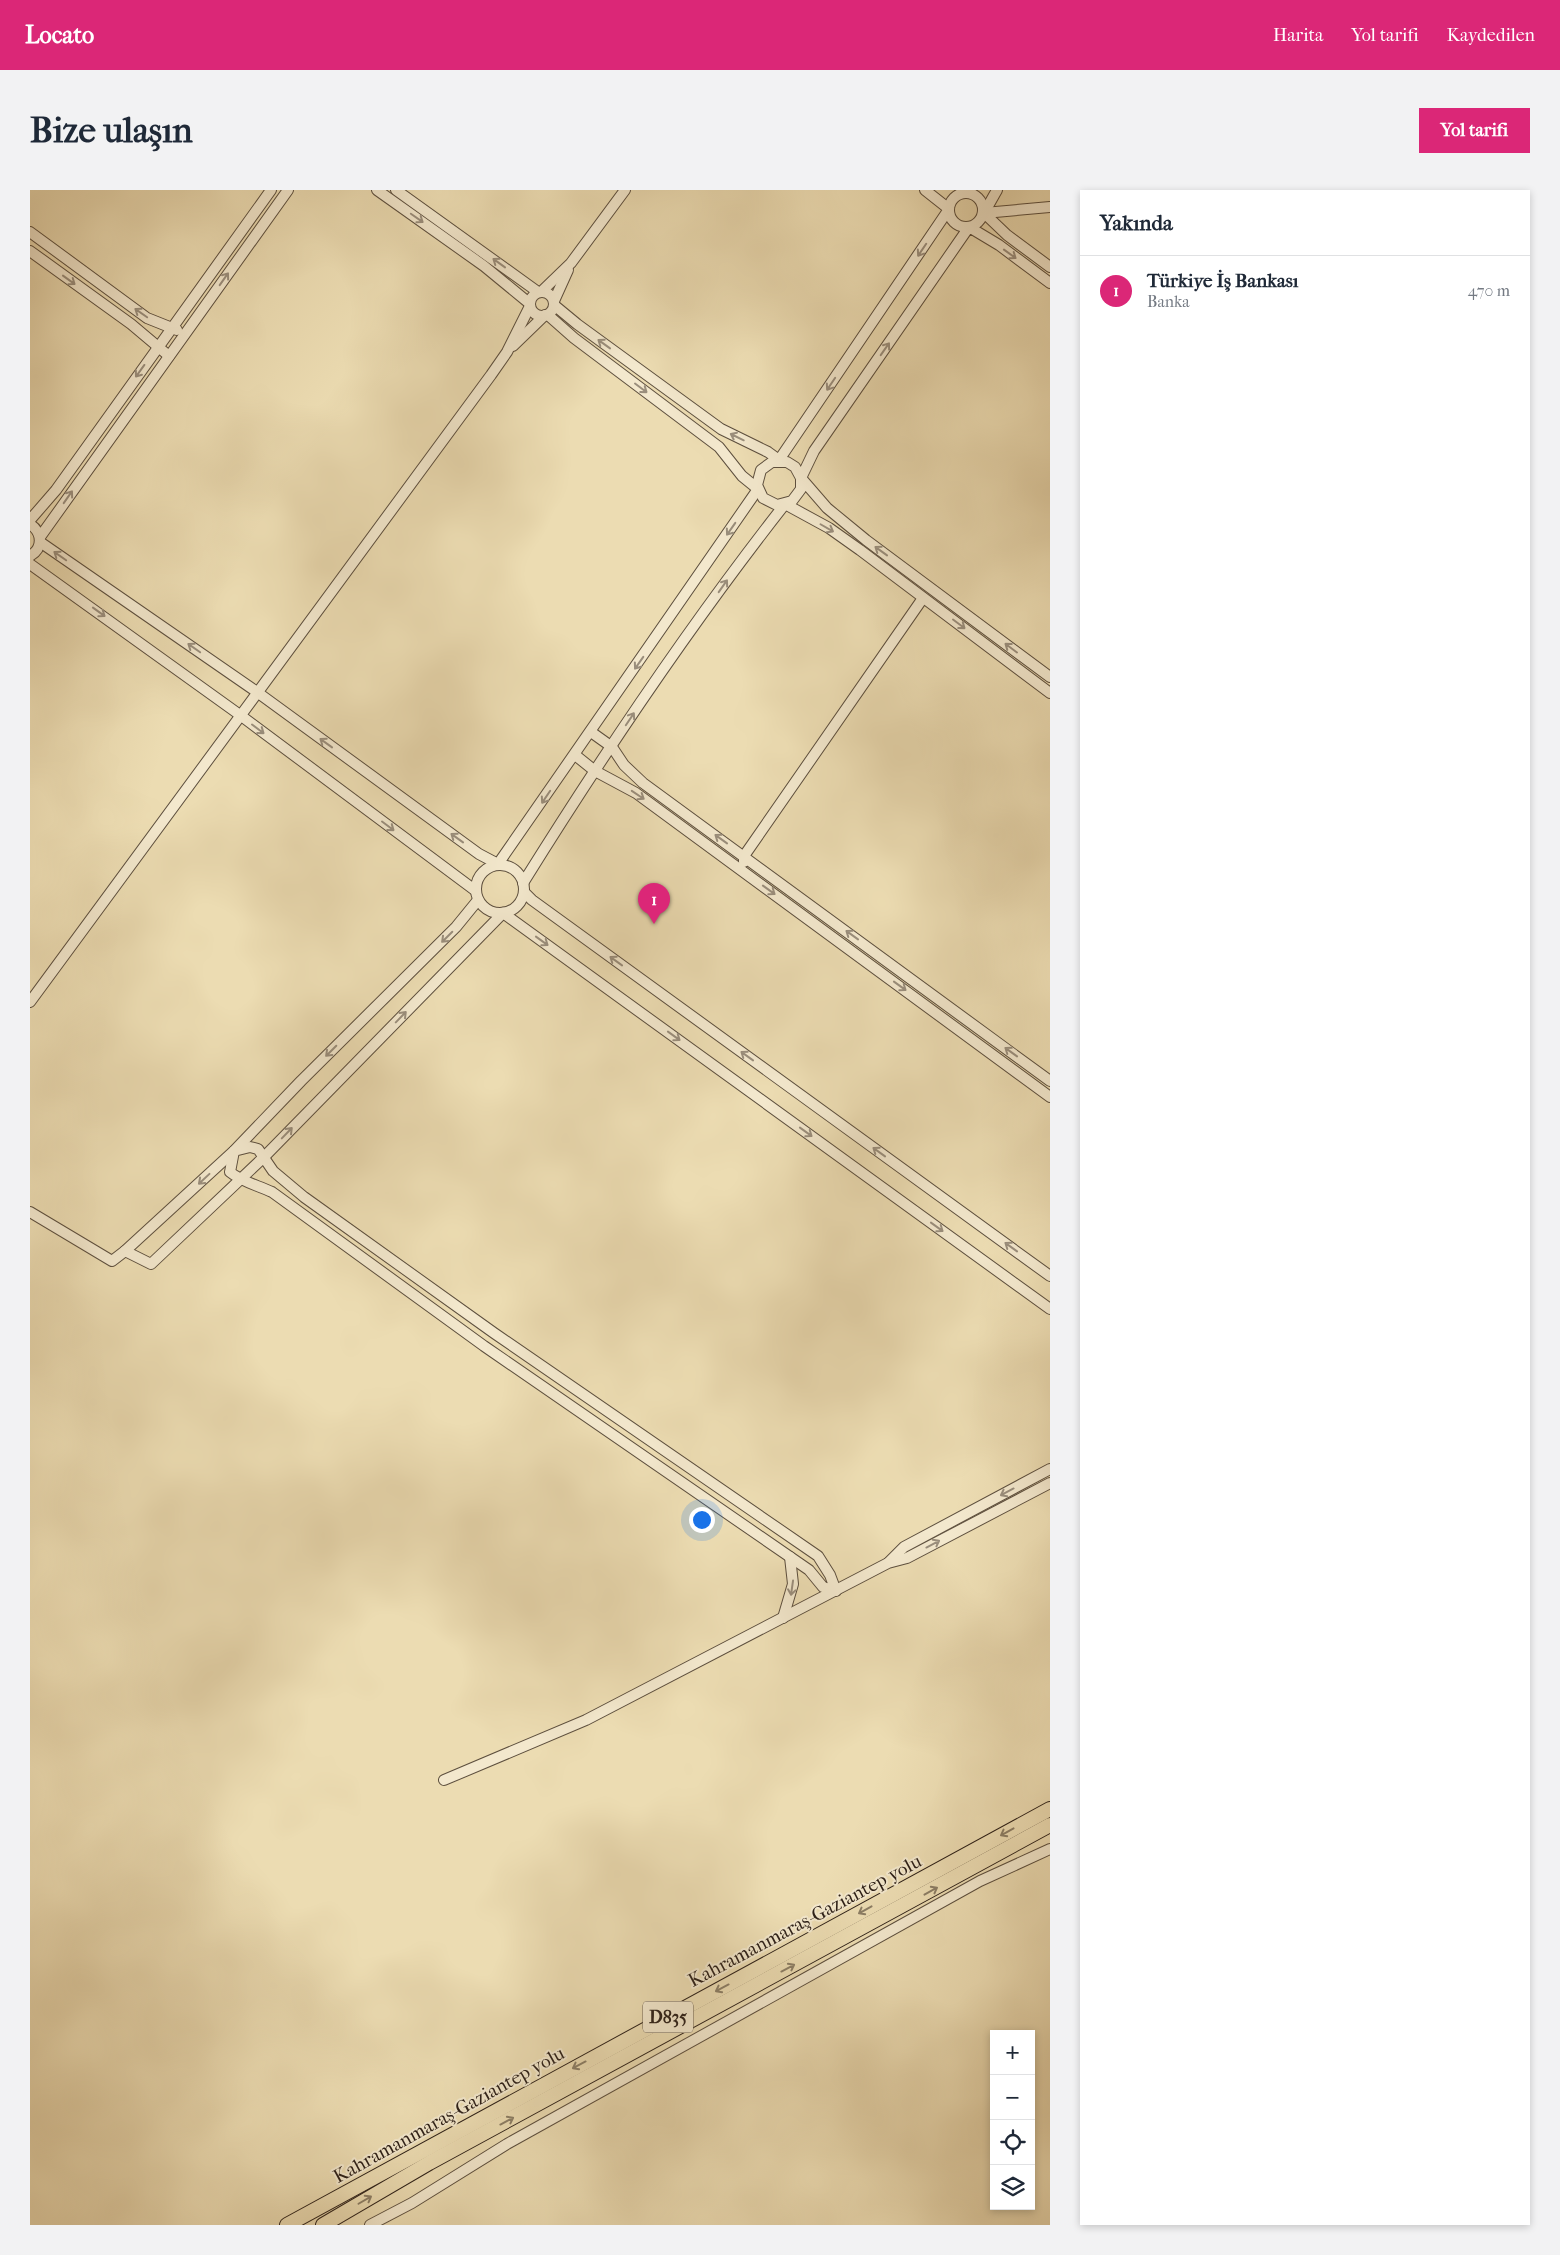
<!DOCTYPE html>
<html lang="tr">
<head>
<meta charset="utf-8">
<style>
	:root { --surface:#fff; --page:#f2f2f3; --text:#1f2937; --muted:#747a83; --line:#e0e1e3; --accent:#db2777 }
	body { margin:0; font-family:"IM FELL French Canon",serif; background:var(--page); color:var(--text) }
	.controls { position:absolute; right:15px; bottom:15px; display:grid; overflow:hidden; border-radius:0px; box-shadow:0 2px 8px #0003 }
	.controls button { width:45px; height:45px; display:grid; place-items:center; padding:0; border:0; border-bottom:1px solid var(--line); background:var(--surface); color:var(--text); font:25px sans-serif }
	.you { position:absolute; left:671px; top:1329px; width:18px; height:18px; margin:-12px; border:4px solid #fff; border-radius:50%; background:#1a73e8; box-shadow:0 0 0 8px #1a73e833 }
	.badge { display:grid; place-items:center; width:32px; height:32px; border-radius:50%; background:var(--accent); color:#fff; font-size:16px; font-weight:700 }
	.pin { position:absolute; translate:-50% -41px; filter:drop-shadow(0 1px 2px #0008) }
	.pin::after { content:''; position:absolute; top:26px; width:18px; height:15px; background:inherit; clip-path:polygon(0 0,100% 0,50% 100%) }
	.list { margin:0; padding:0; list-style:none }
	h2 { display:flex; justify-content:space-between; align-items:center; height:65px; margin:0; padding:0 20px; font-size:21px }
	h2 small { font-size:16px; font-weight:400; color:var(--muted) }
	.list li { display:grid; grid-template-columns:32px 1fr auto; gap:15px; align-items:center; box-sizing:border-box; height:70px; padding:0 20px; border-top:1px solid var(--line) }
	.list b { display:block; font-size:19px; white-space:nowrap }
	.list p { margin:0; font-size:16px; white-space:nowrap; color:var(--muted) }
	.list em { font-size:16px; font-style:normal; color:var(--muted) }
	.icon { flex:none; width:28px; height:28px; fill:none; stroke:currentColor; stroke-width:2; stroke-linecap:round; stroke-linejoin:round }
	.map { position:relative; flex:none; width:1020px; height:2035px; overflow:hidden; border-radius:0px }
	header { display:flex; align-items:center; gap:30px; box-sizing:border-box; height:70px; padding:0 25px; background:var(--accent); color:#fff }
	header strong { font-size:24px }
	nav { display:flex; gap:28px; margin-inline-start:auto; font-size:18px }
	.intro { display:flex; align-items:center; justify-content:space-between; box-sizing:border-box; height:120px; padding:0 30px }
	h1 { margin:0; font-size:35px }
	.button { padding:12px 22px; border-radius:0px; background:var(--accent); color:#fff; font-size:18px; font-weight:700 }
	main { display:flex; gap:30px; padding:0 30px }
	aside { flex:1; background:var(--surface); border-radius:0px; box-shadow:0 2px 8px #0003 }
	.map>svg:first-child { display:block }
</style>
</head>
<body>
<header>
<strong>Locato</strong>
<nav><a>Harita</a><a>Yol tarifi</a><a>Kaydedilen</a></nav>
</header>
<div class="intro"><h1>Bize ulaşın</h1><a class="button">Yol tarifi</a></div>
<main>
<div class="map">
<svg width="1020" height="2035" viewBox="0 0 1020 2035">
	<rect width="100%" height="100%" fill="#ecdcb2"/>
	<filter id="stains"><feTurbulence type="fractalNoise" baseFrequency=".004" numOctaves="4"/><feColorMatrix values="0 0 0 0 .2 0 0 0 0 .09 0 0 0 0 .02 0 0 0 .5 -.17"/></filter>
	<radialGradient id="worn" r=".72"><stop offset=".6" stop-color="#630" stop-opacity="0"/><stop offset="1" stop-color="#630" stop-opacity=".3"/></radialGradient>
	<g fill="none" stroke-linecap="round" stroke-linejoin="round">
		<g stroke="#5d4f3e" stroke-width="12">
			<g id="minor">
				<path d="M347 0 454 76 499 113"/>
				<path d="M366 0 508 102"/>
				<circle cx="936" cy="20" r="17"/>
				<path d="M954 23 977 45 1020 77"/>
				<path d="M954 23 1020 17"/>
				<path d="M954 23 967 0"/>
				<path d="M0 42 117 128 147 140"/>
				<path d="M0 61 101 134 139 166"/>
				<path d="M1020 93 969 55 939 37 784 261 771 288V299L762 311 747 315 733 308 727 295 731 280 742 272H757L765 277 771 288 797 318 836 350 1020 487"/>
				<path d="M512 101 541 73 595 0"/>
				<circle cx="512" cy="114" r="12"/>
				<path d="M524 111 538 80"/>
				<path d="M524 115 547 134 691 239 738 262 749 270"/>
				<path d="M518 125 544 148 689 257 712 286 728 299"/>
				<path d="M483 156 515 125"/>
				<path d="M749 270 919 19 895 0"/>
				<path d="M755 314 799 338 830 360 1020 503"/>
				<path d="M0 330 26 300 241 0"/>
				<path d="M0 334C13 343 13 358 0 366"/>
				<path d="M10 347 258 0"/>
				<path d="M10 352 227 502 449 664 468 674 728 299"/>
				<path d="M0 374 210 525 446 701"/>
				<path d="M561 542 582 557 594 575 613 593 1020 891"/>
				<path d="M545 565 565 581 606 603 1020 907"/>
				<path d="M714 672V666L893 408"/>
				<circle cx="470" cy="699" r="24"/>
				<path d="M493 693C574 563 660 435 755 314"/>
				<path d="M494 702 502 710 1020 1086"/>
				<path d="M0 812 461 185 477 162 500 116"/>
				<path d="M220 957 228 959 243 981 274 1007 464 1143 788 1366 800 1385 806 1401 793 1397 779 1380 454 1156 242 1002C227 995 212 992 200 982L204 961Z"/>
				<path d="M0 1022 82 1071 95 1061 121 1074 234 967 473 723 1020 1119"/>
				<path d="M95 1061 204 961 271 891 426 737 448 710"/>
				<path d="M859 1372 874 1357 1020 1279"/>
				<path d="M753 1428 763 1394 760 1367"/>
				<path d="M414 1590 556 1530 858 1373 877 1368 1020 1293"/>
				<path d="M340 2035 382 2013 477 1954 950 1691 1020 1659"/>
			</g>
		</g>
		<g stroke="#2d2018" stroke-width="16">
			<g id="highway">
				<path d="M257 2035 1020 1619"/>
				<path d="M293 2035 399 1973 1020 1635"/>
			</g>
		</g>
		<use href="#minor" stroke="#f3e8cd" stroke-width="10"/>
		<use href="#highway" stroke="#ecdcb2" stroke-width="14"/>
	</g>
	<defs><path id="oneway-shaft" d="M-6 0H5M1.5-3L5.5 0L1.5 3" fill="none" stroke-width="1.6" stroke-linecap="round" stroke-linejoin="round" transform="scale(1.25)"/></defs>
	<g stroke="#9a8e7c">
		<use href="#oneway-shaft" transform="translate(387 28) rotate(35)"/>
		<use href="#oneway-shaft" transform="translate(892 60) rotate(124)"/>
		<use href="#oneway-shaft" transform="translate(980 64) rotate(36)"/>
		<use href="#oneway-shaft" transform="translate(469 73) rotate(-144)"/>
		<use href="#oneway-shaft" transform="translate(194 89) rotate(-55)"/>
		<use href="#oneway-shaft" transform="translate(39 90) rotate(36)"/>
		<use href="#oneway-shaft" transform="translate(111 123) rotate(-145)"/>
		<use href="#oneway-shaft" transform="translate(574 154) rotate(-144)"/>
		<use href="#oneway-shaft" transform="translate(855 159) rotate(-55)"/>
		<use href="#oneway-shaft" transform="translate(110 181) rotate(126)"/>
		<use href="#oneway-shaft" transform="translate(801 194) rotate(124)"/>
		<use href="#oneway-shaft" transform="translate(611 198) rotate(37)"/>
		<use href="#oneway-shaft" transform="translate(707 247) rotate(-154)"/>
		<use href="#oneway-shaft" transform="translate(38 307) rotate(-55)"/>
		<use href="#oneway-shaft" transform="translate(797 338) rotate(30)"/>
		<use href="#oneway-shaft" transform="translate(701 339) rotate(125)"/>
		<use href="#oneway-shaft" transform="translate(851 361) rotate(-144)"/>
		<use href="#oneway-shaft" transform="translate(30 366) rotate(-145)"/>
		<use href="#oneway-shaft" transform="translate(693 396) rotate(-55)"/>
		<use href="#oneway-shaft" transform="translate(69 422) rotate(36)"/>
		<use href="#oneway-shaft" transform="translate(929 434) rotate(37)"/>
		<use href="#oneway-shaft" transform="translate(164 458) rotate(-145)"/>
		<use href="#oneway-shaft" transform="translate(981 458) rotate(-143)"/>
		<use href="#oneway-shaft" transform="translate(609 473) rotate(125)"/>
		<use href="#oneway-shaft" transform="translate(600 529) rotate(-56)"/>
		<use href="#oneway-shaft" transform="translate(228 539) rotate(37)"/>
		<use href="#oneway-shaft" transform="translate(296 553) rotate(-144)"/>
		<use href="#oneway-shaft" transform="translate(608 605) rotate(34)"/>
		<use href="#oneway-shaft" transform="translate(516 607) rotate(124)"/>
		<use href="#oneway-shaft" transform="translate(358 636) rotate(37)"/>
		<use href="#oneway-shaft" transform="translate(427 648) rotate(-144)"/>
		<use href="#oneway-shaft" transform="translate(691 649) rotate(-144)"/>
		<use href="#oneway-shaft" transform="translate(739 700) rotate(36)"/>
		<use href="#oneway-shaft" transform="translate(822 745) rotate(-144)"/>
		<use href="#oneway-shaft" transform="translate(417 747) rotate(135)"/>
		<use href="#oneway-shaft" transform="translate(512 751) rotate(36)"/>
		<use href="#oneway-shaft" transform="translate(586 771) rotate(-144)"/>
		<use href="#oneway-shaft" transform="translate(870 796) rotate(36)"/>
		<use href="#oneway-shaft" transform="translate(371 827) rotate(-46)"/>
		<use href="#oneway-shaft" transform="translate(644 846) rotate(36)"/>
		<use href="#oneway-shaft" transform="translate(301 861) rotate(135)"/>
		<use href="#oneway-shaft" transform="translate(981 862) rotate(-144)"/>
		<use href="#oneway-shaft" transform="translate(717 866) rotate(-144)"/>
		<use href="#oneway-shaft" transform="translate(776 942) rotate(36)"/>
		<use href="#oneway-shaft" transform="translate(257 943) rotate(-46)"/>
		<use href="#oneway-shaft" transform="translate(849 962) rotate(-144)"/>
		<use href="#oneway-shaft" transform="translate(174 989) rotate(137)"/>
		<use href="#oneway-shaft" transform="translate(907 1037) rotate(36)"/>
		<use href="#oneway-shaft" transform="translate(981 1057) rotate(-144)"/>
		<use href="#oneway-shaft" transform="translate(977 1302) rotate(152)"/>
		<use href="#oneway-shaft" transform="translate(903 1354) rotate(-28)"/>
		<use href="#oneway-shaft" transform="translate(762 1398) rotate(98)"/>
	</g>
	<g stroke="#8c7e65">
		<use href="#oneway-shaft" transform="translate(977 1642) rotate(151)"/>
		<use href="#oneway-shaft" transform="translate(901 1701) rotate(-29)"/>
		<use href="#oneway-shaft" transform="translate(835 1720) rotate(151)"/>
		<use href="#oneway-shaft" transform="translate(758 1778) rotate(-28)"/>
		<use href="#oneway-shaft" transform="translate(692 1798) rotate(152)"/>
		<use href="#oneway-shaft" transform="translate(549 1875) rotate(152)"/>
		<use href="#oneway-shaft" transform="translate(477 1931) rotate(-28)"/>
		<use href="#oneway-shaft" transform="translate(335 2010) rotate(-30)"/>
	</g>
	<g text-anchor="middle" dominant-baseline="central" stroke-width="4" stroke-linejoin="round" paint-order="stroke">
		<rect fill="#f3e8cd" stroke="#685c4e" stroke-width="1" x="613" y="1811.5" width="50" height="31" rx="4"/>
		<g font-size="18" font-weight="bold" fill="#2d2018">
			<text x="638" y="1827">D835</text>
		</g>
		<g font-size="19" fill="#2d2018" stroke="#f3e8cd">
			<text transform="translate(775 1731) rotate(-28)">Kahramanmaraş-Gaziantep yolu</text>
			<text transform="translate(419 1925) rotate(-29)">Kahramanmaraş-Gaziantep yolu</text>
		</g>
	</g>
	<rect width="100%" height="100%" filter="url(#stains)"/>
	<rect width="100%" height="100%" fill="url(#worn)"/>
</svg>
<div class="controls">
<button>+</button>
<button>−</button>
<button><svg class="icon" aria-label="locate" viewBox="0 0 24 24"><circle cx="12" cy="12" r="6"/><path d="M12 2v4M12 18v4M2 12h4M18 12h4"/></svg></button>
<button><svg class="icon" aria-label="layers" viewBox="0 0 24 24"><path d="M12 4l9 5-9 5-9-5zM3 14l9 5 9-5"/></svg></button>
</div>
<div class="you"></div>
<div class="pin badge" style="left:624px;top:734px">1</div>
</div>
<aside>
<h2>Yakında<small></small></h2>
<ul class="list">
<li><span class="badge">1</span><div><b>Türkiye İş Bankası</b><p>Banka</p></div><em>470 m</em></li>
</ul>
</aside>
</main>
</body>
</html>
